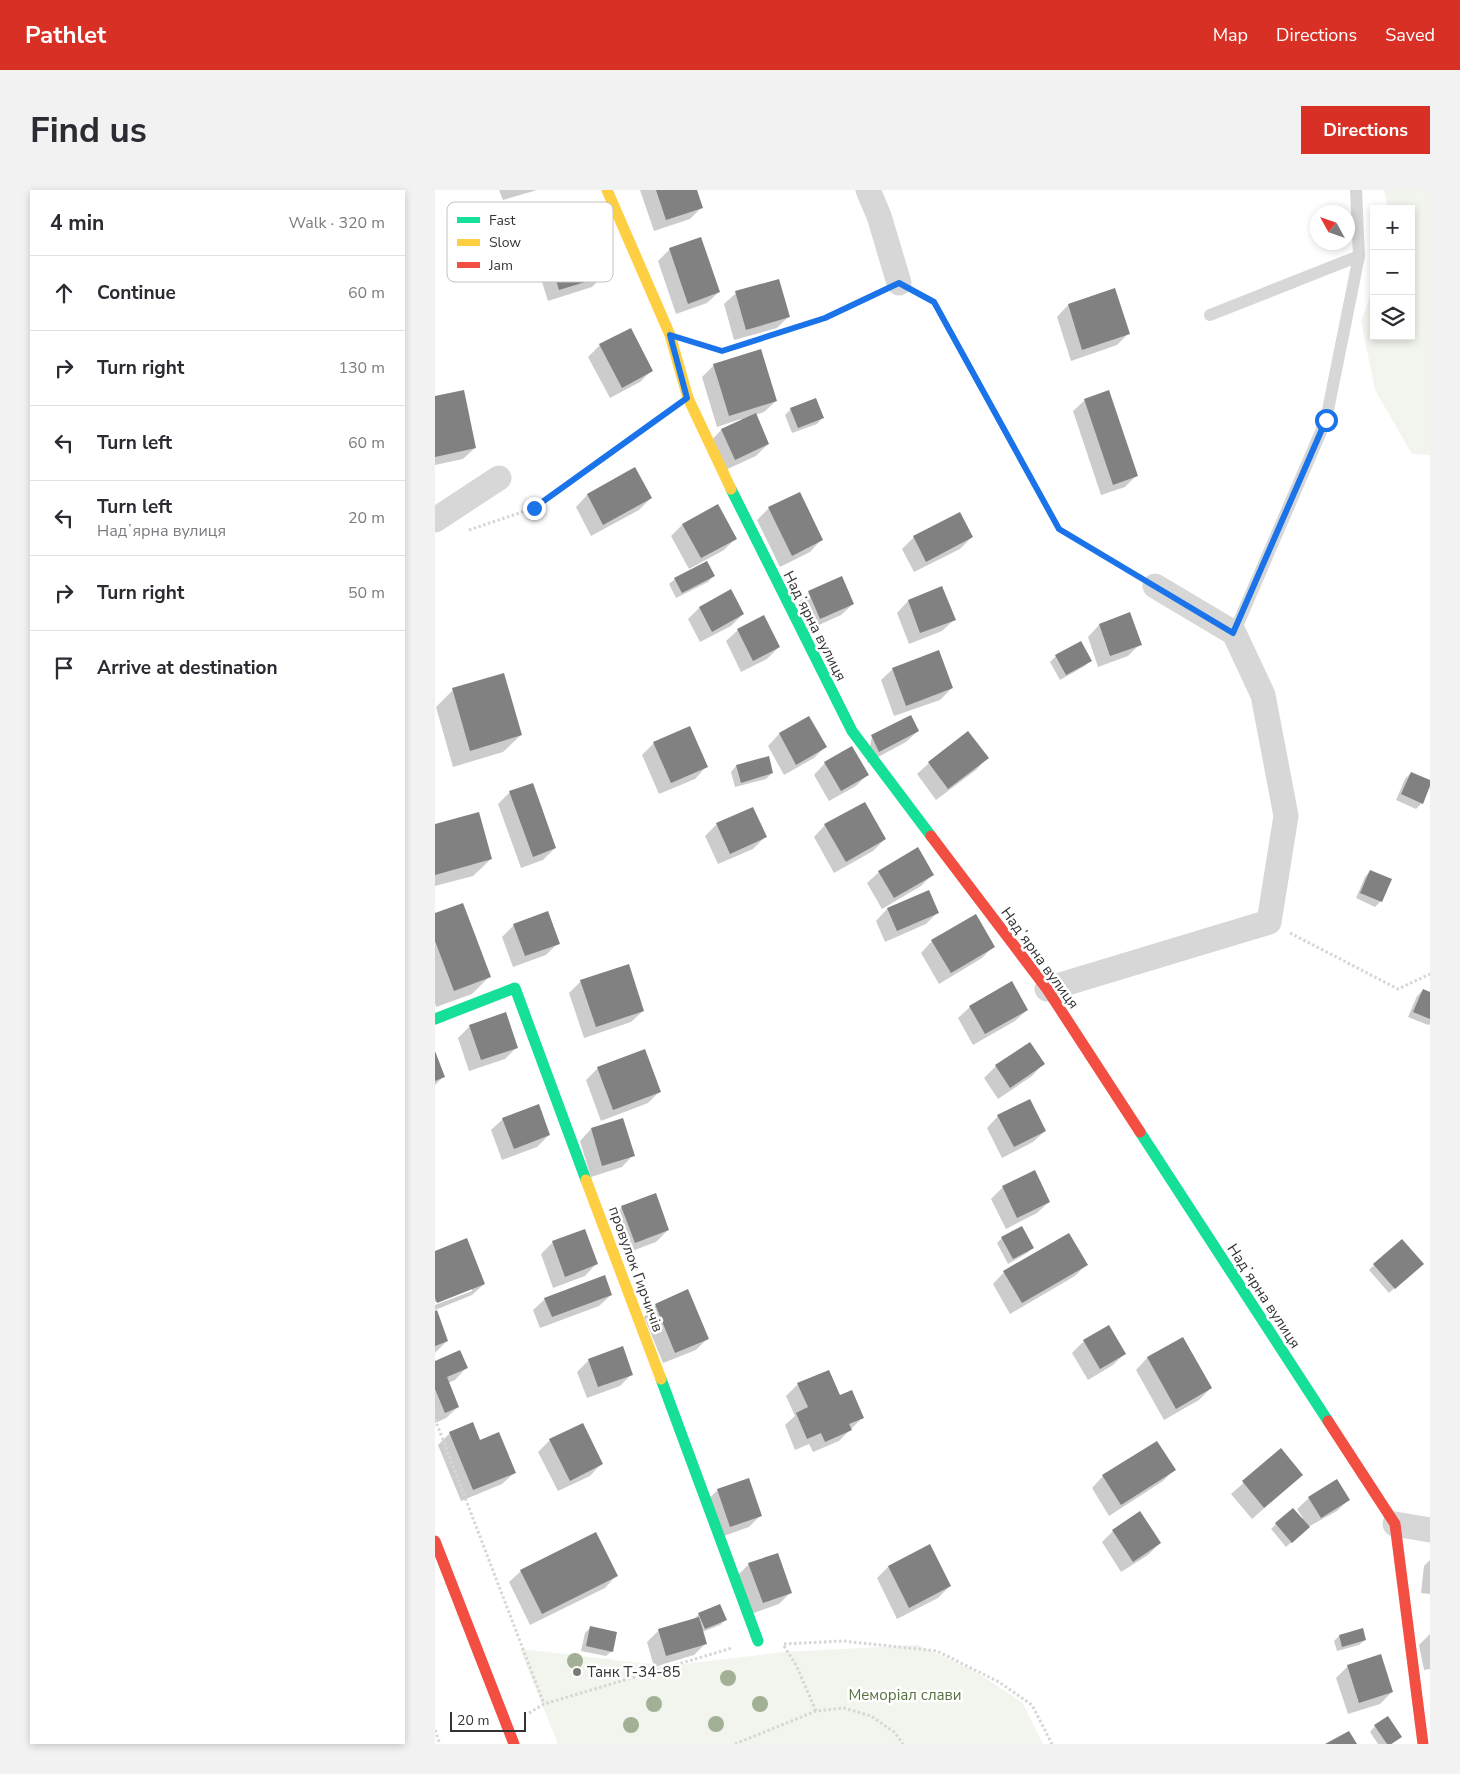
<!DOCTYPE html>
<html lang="en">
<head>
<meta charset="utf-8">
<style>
	:root { --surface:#fff; --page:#f2f2f3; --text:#2b2b33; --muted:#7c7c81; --line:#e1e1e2; --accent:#d93025 }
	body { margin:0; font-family:"Nunito Sans",sans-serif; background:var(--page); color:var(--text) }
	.controls { position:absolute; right:15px; top:15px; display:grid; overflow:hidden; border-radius:0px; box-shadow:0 2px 8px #0003 }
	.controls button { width:45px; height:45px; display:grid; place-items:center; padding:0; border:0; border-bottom:1px solid var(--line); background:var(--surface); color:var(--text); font:25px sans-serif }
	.compass { position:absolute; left:875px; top:15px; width:45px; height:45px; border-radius:50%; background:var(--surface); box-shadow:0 2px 8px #0003; rotate:310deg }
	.scale { position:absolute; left:15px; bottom:12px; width:76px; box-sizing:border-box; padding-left:5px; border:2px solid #333; border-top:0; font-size:14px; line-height:18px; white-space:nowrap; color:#333; -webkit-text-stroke:4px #fff; paint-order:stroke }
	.stop { position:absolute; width:15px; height:15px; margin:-11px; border:4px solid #1a73e8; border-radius:50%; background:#fff }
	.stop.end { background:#1a73e8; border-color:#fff; box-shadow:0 1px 5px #0008 }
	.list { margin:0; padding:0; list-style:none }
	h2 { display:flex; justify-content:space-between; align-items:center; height:65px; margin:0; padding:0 20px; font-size:21px }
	h2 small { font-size:16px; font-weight:400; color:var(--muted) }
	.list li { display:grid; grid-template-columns:32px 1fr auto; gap:15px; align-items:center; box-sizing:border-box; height:75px; padding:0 20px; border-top:1px solid var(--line) }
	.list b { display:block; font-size:19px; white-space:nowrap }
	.list p { margin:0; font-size:16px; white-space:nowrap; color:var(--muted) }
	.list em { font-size:16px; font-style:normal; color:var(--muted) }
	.icon { flex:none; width:28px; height:28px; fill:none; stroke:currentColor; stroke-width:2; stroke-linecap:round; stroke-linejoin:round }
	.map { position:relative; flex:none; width:995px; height:1554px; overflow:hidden; border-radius:0px }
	header { display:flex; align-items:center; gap:30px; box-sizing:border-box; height:70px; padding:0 25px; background:var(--accent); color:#fff }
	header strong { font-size:24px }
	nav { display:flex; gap:28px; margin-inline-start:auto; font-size:18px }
	.intro { display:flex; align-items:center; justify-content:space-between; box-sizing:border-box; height:120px; padding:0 30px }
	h1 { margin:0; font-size:35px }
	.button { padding:12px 22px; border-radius:0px; background:var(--accent); color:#fff; font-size:18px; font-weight:700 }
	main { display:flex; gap:30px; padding:0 30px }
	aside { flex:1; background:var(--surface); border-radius:0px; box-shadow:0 2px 8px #0003 }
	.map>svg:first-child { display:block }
</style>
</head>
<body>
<header>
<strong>Pathlet</strong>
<nav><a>Map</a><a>Directions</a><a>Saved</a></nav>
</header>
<div class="intro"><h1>Find us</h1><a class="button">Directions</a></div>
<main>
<aside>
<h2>4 min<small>Walk · 320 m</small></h2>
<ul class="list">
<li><svg class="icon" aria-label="ahead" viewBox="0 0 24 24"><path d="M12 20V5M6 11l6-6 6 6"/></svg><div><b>Continue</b></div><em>60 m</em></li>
<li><svg class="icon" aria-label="right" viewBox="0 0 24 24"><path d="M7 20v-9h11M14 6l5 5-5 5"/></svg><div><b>Turn right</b></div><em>130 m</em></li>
<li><svg class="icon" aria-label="left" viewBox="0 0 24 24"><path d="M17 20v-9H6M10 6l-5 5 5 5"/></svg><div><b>Turn left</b></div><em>60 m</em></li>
<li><svg class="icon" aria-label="left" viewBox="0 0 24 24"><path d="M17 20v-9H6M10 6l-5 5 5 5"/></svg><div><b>Turn left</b><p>Надʼярна вулиця</p></div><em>20 m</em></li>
<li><svg class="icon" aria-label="right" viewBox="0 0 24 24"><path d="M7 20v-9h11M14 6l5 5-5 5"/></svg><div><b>Turn right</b></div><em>50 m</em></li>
<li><svg class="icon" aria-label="arrive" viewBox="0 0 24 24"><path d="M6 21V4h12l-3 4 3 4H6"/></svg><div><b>Arrive at destination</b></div></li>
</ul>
</aside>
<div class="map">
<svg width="995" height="1554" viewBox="0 0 995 1554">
	<rect width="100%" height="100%" fill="#fff"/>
	<g fill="#f1f5ed">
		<path d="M949 0H995V265L977 264 940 200 926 131 939 97V146H976V19H953Z"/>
		<path d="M483 1455 538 1480 587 1512 608 1554H123L85 1459 233 1476 349 1462Z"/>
	</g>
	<g fill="#0003">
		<path d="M64 0H102L68 10Z"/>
		<path d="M205 0H261L267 17 255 29 219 41Z"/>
		<path d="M110 54 169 85 157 97 113 111 99 66Z"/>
		<path d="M235 59 284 102 272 113 241 124 223 71Z"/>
		<path d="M301 103 353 127 342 138 299 150 289 114Z"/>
		<path d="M633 115 693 144 682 155 636 171 622 127Z"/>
		<path d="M165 155 216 181 205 192 175 208 153 167Z"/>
		<path d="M279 175 341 211 329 222 320 225 333 254 321 266 288 281 275 252 286 240 307 231 306 229 282 237 267 187Z"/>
		<path d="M0 207 40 258 28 269 0 275Z"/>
		<path d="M650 210 701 286 690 297 666 305 638 221Z"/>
		<path d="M356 219 387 228 382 234 357 243 350 225Z"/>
		<path d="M200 279 216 308 204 320 156 346 141 317 152 305Z"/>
		<path d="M282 316 301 348 289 360 254 379 236 346 247 335Z"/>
		<path d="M334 318 386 350 375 362 345 377 322 330Z"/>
		<path d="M479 347H537L525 359 479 382 467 359Z"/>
		<path d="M278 386 273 392 241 408 234 394 240 389Z"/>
		<path d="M507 398 519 430 507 441 474 454 462 423 473 411Z"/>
		<path d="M374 402 418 414 406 425 373 440 362 414Z"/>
		<path d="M264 418 308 424 296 436 265 452 253 429Z"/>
		<path d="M694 424 705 454 693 466 663 477 653 447 664 435Z"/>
		<path d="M303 440 344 457 332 469 306 482 291 451Z"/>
		<path d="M621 466 655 471 650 476 625 490 615 472Z"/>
		<path d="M458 479 517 498 505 510 459 526 446 490Z"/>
		<path d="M18 500 86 545 68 562 18 577 1 517Z"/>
		<path d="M374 528 390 557 379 568 349 585 333 556 344 544Z"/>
		<path d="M483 541 471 552 432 573 437 546Z"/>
		<path d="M533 543 552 568 541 580 501 610 482 584 494 573Z"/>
		<path d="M219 553 271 577 260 589 224 604 207 565Z"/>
		<path d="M390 573 432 585 421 596 394 611 379 585Z"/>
		<path d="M301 576 337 583 331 589 300 597 296 582Z"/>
		<path d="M976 583 995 591 987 613 981 619 961 610 970 589Z"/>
		<path d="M75 602 120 658 108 670 86 678 63 614Z"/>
		<path d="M317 618 330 647 318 659 283 674 270 646 282 634Z"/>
		<path d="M390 635 450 649 438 661 399 683 379 647Z"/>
		<path d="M0 636 56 669 38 686 0 696Z"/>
		<path d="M935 681 946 711 940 717 921 708 930 687Z"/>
		<path d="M444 682 497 685 486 696 447 719 432 693Z"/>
		<path d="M494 702 503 722 491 734 450 752 441 731 452 719Z"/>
		<path d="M0 725 55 786 37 804 1 817 0 813Z"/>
		<path d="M79 735 123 753 111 765 78 777 67 747Z"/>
		<path d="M497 751 559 756 547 768 504 794 486 763Z"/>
		<path d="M146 791 208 821 196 832 149 848 134 803Z"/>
		<path d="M988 800 995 803V834L993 835 973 827 982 806Z"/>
		<path d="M535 817 592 820 580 831 538 855 523 828Z"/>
		<path d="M35 836 82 857 70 869 34 881 23 848Z"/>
		<path d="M595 853 608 874 597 886 563 909 549 888 561 876Z"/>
		<path d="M0 864 9 886 0 895Z"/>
		<path d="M163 878 225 901 213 913 166 931 151 890Z"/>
		<path d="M563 926 610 941 598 952 567 968 552 938Z"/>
		<path d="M68 929 114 945 102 957 67 970 56 940Z"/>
		<path d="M156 939 198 965 187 977 156 987 145 951Z"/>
		<path d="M568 997 614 1012 602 1023 571 1039 556 1009Z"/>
		<path d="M187 1017 233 1040 221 1052 189 1064 176 1029Z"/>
		<path d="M567 1048 598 1058 592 1063 573 1074 562 1053Z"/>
		<path d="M118 1052 161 1074 150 1086 118 1098 106 1064Z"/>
		<path d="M0 1062 49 1094 37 1105 0 1120V1115L37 1101V1098L0 1112Z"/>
		<path d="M651 1075 640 1086 575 1124 558 1094 569 1082Z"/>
		<path d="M939 1075 981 1079 954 1103 934 1080Z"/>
		<path d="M176 1105 164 1116 105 1138 98 1120 110 1109Z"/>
		<path d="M221 1115 272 1149 261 1160 228 1173 209 1127Z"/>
		<path d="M0 1122 12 1151 0 1163Z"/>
		<path d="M673 1137 690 1163 678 1175 653 1190 637 1163 649 1151Z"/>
		<path d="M747 1148 776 1198 764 1210 729 1230 701 1180 712 1168Z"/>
		<path d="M154 1170 197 1184 185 1196 152 1208 142 1182Z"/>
		<path d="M0 1172 31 1178 20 1190 13 1193 23 1217 11 1228 0 1233Z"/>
		<path d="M363 1194 404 1206 427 1228 404 1251 378 1262 374 1254 360 1260 350 1235 360 1226 351 1206Z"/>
		<path d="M15 1243 45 1251 79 1283 67 1294 26 1311 3 1255Z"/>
		<path d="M115 1250 166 1274 155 1286 123 1301 103 1262Z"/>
		<path d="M846 1260 867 1285 817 1329 796 1304Z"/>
		<path d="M739 1280 728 1291 674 1326 657 1298 668 1286Z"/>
		<path d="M283 1300 325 1326 314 1337 283 1348 271 1311Z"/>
		<path d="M874 1308 913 1310 902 1321 873 1337 851 1357 836 1339 841 1334 868 1328 862 1319Z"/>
		<path d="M678 1341 725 1353 713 1365 686 1382 667 1352Z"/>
		<path d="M494 1356 515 1396 503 1408 462 1429 442 1388 453 1377Z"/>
		<path d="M995 1370V1404L986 1403 989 1376Z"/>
		<path d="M314 1374 356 1402 344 1414 316 1424 302 1386Z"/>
		<path d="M86 1381 181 1386 170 1398 95 1435 74 1392Z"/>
		<path d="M264 1424 291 1429 285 1435 267 1442 271 1453 259 1465 219 1477 212 1452 224 1440 259 1429Z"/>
		<path d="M156 1437 177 1461 171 1466 146 1461 150 1443Z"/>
		<path d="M995 1444V1479L989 1480 984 1455Z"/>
		<path d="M904 1446 930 1450 924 1455 902 1461 899 1451Z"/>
		<path d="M913 1476 957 1502 945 1514 913 1524 901 1488Z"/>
		<path d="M940 1536 966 1547 957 1554H943L935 1542Z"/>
	</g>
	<g fill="#818181">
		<path d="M221 0H262L268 18 231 30Z"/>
		<path d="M156 39 170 86 124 100 110 53Z"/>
		<path d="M266 47 285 102 253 114 234 58Z"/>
		<path d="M344 89 355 127 311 140 300 101Z"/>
		<path d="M680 98 695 144 647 160 633 114Z"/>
		<path d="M196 138 218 181 187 198 164 154Z"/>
		<path d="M326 159 342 211 294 226 278 174Z"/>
		<path d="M29 200 41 258 0 267V206Z"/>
		<path d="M674 200 703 286 678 295 649 209Z"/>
		<path d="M381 208 389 228 363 238 355 218Z"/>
		<path d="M321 223 334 254 300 270 286 239Z"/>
		<path d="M200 277 217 308 168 335 152 304Z"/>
		<path d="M365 302 388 350 357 366 333 317Z"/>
		<path d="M283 314 302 349 266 368 247 334Z"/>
		<path d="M525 322 538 347 491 372 478 346Z"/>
		<path d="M272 371 280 386 247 403 239 388Z"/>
		<path d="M407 386 419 414 385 429 373 401Z"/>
		<path d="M507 396 521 430 485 443 473 410Z"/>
		<path d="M296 399 309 424 277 442 264 417Z"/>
		<path d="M695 422 707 455 675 466 664 434Z"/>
		<path d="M329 425 345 457 318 471 302 439Z"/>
		<path d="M646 451 657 471 631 485 620 465Z"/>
		<path d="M504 460 518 498 471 516 457 478Z"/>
		<path d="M69 483 87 545 35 561 17 498Z"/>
		<path d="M476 525 484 541 444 562 436 545Z"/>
		<path d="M374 526 392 557 361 575 344 543Z"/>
		<path d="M255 536 273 577 236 593 218 552Z"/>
		<path d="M533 541 554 568 513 599 493 572Z"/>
		<path d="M417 556 434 585 406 601 389 572Z"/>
		<path d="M334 566 338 583 306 593 301 575Z"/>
		<path d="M976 582 995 590V596L988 614 966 604Z"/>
		<path d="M98 593 121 658 98 667 74 601Z"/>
		<path d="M430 612 451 649 411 672 389 634Z"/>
		<path d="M318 617 332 647 295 664 281 633Z"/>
		<path d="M44 622 57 669 0 685V634Z"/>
		<path d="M483 657 499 685 459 708 443 681Z"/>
		<path d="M935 680 957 689 947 712 925 703Z"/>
		<path d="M494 700 504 723 462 741 452 718Z"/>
		<path d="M28 713 56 787 19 801 0 751V723Z"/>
		<path d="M113 721 125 754 90 766 78 734Z"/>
		<path d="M541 724 560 757 516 783 496 750Z"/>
		<path d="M194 774 209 821 161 837 145 790Z"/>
		<path d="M577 791 593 820 550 844 534 816Z"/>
		<path d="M988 799 995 802V829L978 822Z"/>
		<path d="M71 822 83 858 46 870 34 835Z"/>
		<path d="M595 852 610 874 575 898 560 875Z"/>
		<path d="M210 859 226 902 178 920 162 877Z"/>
		<path d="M0 861 10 887 0 891Z"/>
		<path d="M595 909 611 941 579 957 562 925Z"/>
		<path d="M104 914 115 945 79 959 67 928Z"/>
		<path d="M188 928 200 966 167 976 156 938Z"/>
		<path d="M600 980 615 1012 582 1028 567 996Z"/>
		<path d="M221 1003 234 1040 200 1053 186 1016Z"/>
		<path d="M587 1036 599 1058 578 1069 566 1047Z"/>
		<path d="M150 1039 163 1074 130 1087 117 1051Z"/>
		<path d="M634 1043 653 1075 587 1113 568 1081Z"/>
		<path d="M32 1048 50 1094 2 1113 0 1108V1061Z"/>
		<path d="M967 1049 989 1074 960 1099 938 1074Z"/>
		<path d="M170 1085 177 1105 117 1127 109 1108Z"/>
		<path d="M253 1099 274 1149 240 1163 220 1114Z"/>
		<path d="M2 1120 13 1151 0 1156V1121Z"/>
		<path d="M674 1135 691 1164 665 1179 648 1150Z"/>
		<path d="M748 1147 777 1198 741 1219 712 1167Z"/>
		<path d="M188 1156 198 1185 163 1197 153 1169Z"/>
		<path d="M25 1160 33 1178 12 1187 24 1217 10 1223 0 1199V1171Z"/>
		<path d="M394 1180 405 1205 417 1200 429 1228 414 1234 417 1240 390 1252 386 1243 372 1249 361 1223 373 1217 362 1193Z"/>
		<path d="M38 1232 45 1250 64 1242 81 1283 38 1300 14 1242Z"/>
		<path d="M148 1233 168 1274 135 1291 114 1249Z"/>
		<path d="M722 1251 741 1280 686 1315 667 1285Z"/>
		<path d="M846 1258 868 1285 829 1318 807 1291Z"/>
		<path d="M314 1288 327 1326 295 1337 282 1299Z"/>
		<path d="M902 1289 915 1310 886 1328 873 1307Z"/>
		<path d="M858 1318 875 1337 857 1353 840 1333Z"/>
		<path d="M705 1321 726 1353 698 1372 677 1340Z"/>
		<path d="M161 1342 183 1386 107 1424 85 1380Z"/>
		<path d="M495 1354 516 1396 474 1418 453 1376Z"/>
		<path d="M343 1363 357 1403 328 1413 313 1373Z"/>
		<path d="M285 1414 292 1430 270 1439 263 1423Z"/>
		<path d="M264 1427 272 1454 231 1466 223 1439Z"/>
		<path d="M155 1436 182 1442 178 1462 151 1456Z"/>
		<path d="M928 1438 931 1450 907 1457 904 1445Z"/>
		<path d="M946 1464 958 1502 924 1513 912 1475Z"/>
		<path d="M953 1526 967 1547 956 1554H952L939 1535Z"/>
		<path d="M914 1541 922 1554H890Z"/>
	</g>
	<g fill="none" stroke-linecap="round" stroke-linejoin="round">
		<g stroke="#d6d6d6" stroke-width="3" stroke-dasharray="2.5 2.5" stroke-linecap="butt">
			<path d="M485 104 499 112 624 339 700 384"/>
			<path d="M264 154 287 161 390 127 441 104"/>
			<path d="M34 340 99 318 231 224"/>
			<path d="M855 743 963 799 995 784"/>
			<path d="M0 1229 109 1514"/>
			<path d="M349 1454 408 1451 502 1461 564 1492 597 1515 617 1554"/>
			<path d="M349 1456 361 1475 381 1521"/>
			<path d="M94 1523 109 1514 297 1458"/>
			<path d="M0 1540 5 1554"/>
			<path d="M300 1554 381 1521 409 1518 436 1526 459 1542 468 1554"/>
		</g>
		<g stroke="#d7d7d7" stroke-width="12">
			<path d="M775 125 924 66 921 0"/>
			<path d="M799 443 891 230 924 66"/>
		</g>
		<g stroke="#d7d7d7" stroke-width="25">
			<path d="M433 0 444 26 464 93"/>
			<path d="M0 330 64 288"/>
			<path d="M612 799 834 732 851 626 828 505 799 443 720 396"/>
			<path d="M960 1334 995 1340"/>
		</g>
		<g stroke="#16e098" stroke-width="11">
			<path d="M296 299 417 541 496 646"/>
			<path d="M0 829 80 798 151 990"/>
			<path d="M705 942 893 1231"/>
			<path d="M226 1189 323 1451"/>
		</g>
		<g stroke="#ffcf43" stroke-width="11">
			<path d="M172 0 235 145 253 208 296 299"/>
			<path d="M151 990 226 1189"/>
		</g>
		<g stroke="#f24e42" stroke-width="11">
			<path d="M496 646 612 799 705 942"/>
			<path d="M893 1231 960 1334 988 1554"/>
			<path d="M0 1351 79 1554"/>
		</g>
	</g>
	<g fill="#a2b095">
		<circle cx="140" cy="1471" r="8"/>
		<circle cx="293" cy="1488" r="8"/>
		<circle cx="219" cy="1514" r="8"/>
		<circle cx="325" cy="1514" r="8"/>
		<circle cx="281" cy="1534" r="8"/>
		<circle cx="196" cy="1535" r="8"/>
	</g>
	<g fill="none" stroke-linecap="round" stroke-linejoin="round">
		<path stroke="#1a73e8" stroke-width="6" d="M99 318 252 208 235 145 287 161 390 128 464 93 499 112 624 339 798 443 891 230"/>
	</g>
	<circle fill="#7a7a7a" stroke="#fff" stroke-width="2" cx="142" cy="1482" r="5"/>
	<g text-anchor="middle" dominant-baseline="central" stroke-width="5" stroke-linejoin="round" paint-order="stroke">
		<g font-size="15" fill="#333" stroke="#fff">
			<text transform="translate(380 436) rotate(63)">Надʼярна вулиця</text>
			<text transform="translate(605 768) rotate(54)">Надʼярна вулиця</text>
			<text transform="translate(201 1079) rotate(70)">провулок Гирчичів</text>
			<text transform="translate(829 1106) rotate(57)">Надʼярна вулиця</text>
		</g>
		<g font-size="15" fill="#333" stroke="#fff" text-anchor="start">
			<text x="152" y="1482">Танк Т-34-85</text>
		</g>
		<g font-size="15" fill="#56703f" stroke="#fff">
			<text x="470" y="1505">Меморіал слави</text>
		</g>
	</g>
	<rect x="12" y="12" width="166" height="80" rx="8" fill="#fff" stroke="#c2c2c2" stroke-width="1"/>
	<rect x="22" y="27" width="23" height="6" fill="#16e098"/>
	<rect x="22" y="49" width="23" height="7" fill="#ffcf43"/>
	<rect x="22" y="72" width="23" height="6" fill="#f24e42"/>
	<g font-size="14" fill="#333">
		<text x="54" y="35">Fast</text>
		<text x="54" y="57">Slow</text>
		<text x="54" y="80">Jam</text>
	</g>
</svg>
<div class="controls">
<button>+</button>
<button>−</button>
<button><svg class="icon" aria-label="layers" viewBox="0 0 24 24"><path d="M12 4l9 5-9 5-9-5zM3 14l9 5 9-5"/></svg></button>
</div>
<svg class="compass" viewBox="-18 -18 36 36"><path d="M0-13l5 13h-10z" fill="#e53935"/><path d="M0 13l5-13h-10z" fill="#7c7c81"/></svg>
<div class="scale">20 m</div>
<div class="stop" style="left:891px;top:230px"></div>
<div class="stop end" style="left:99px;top:318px"></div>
</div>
</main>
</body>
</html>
